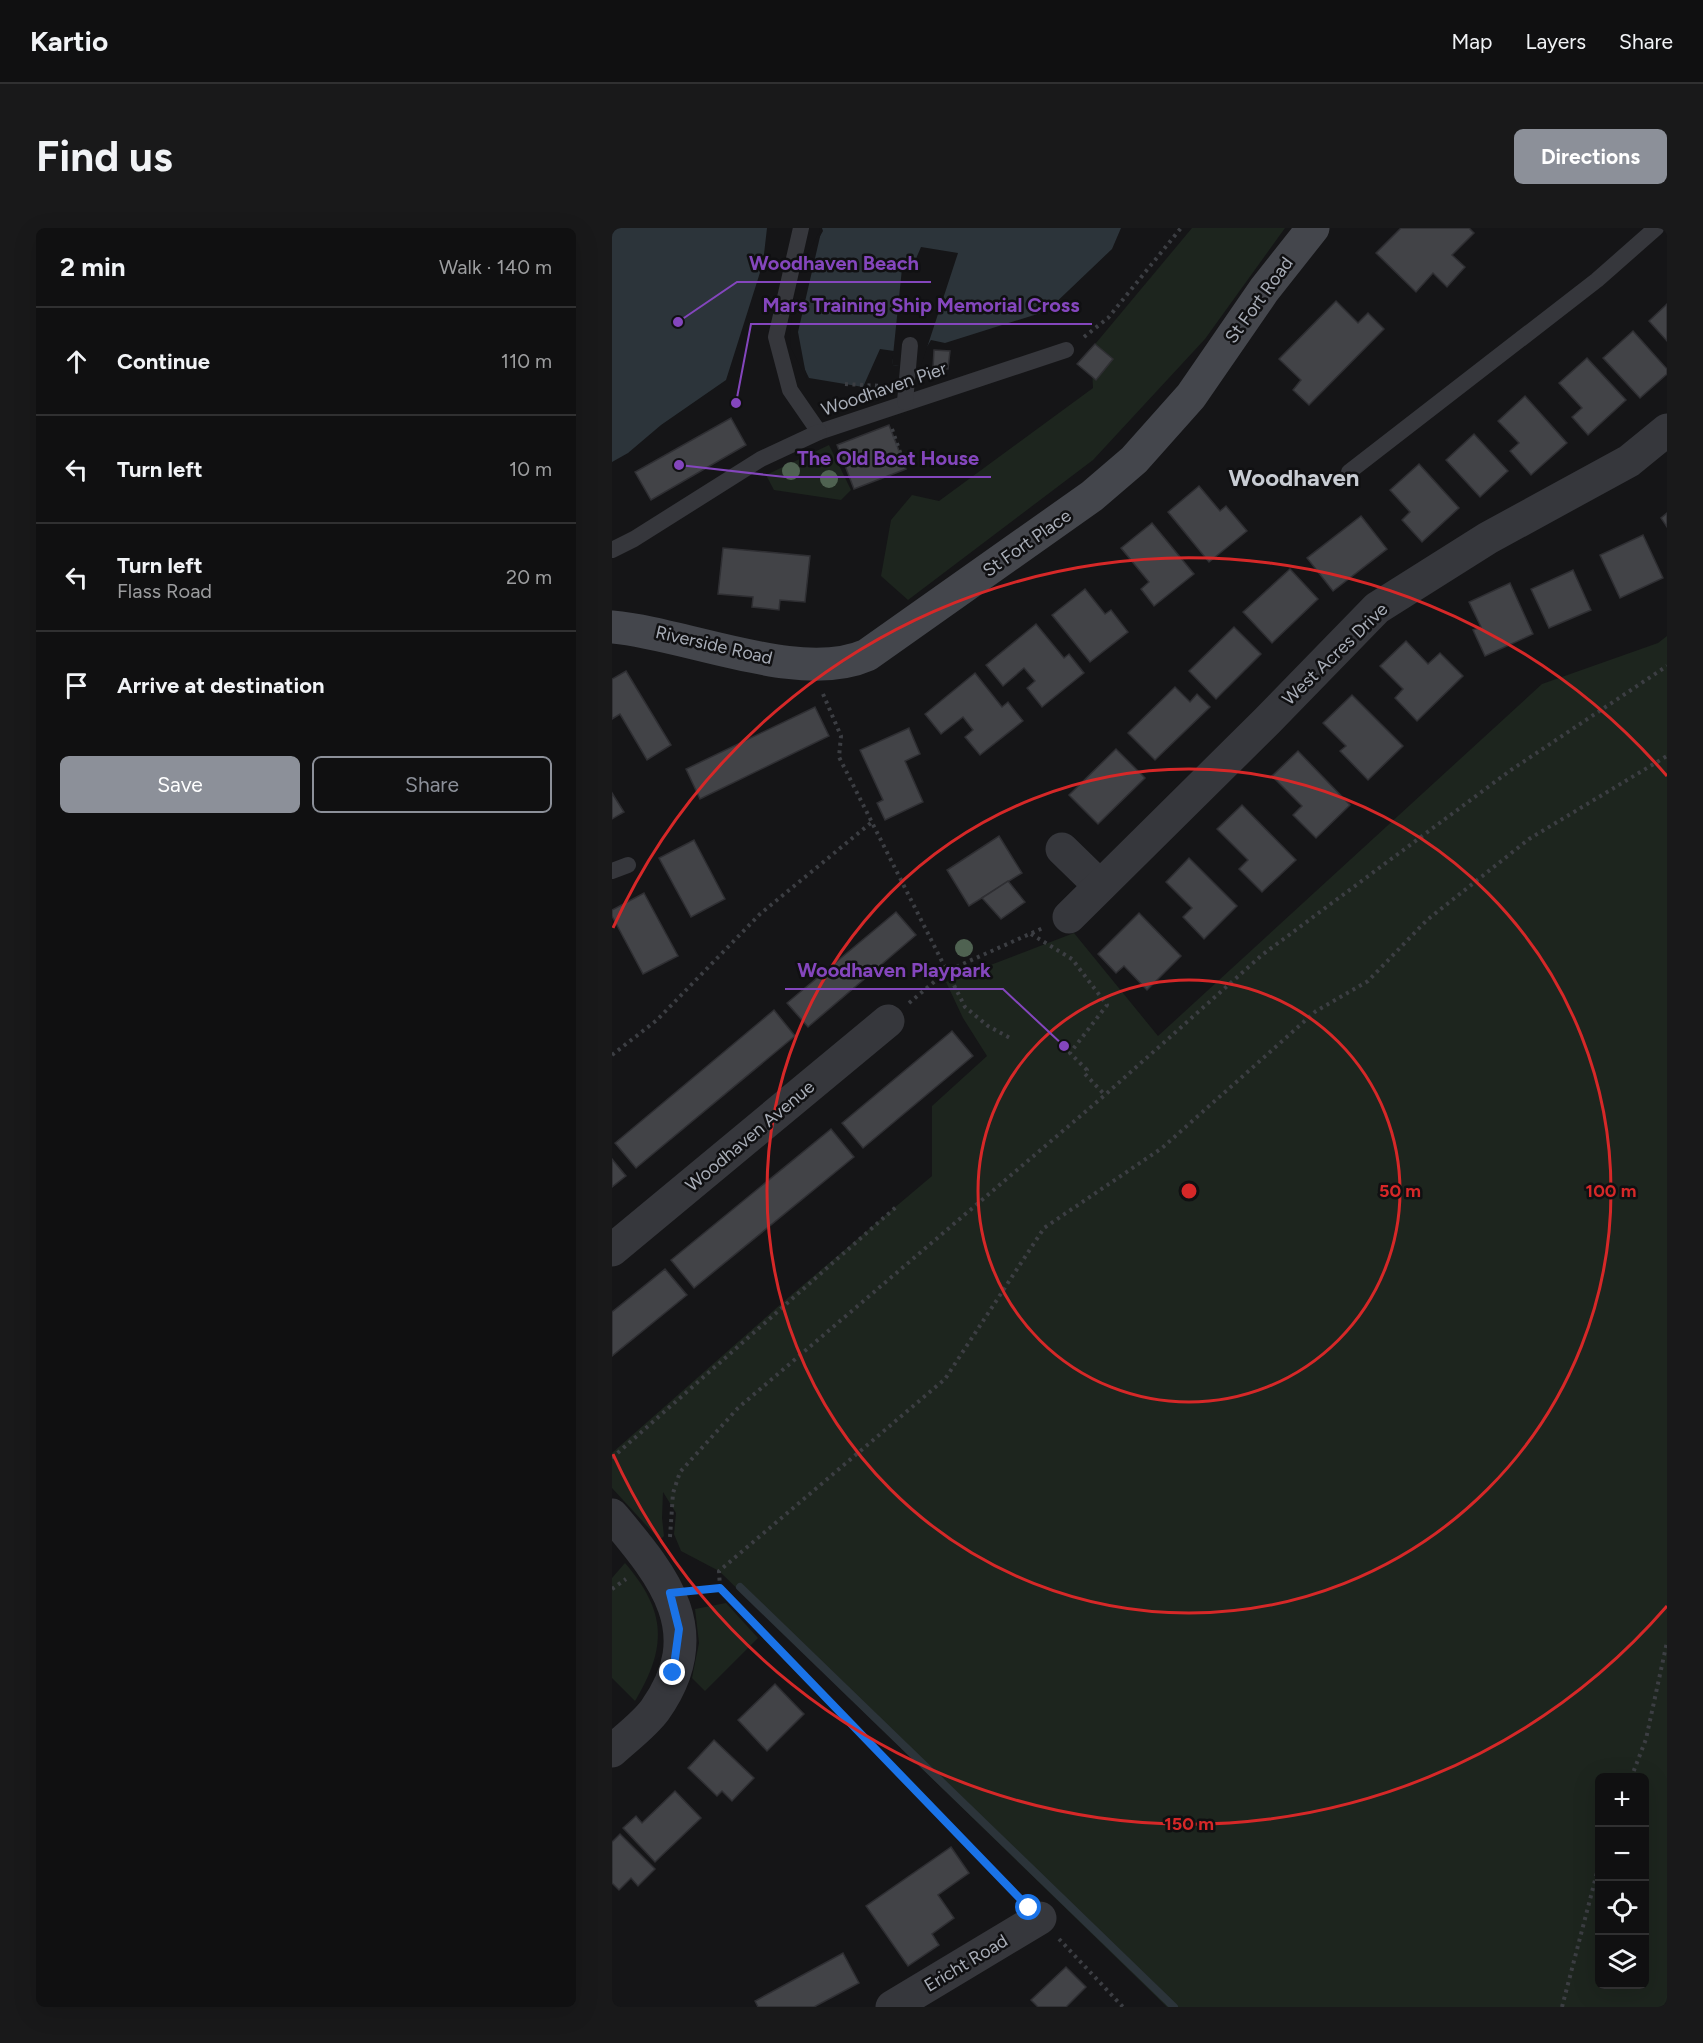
<!DOCTYPE html>
<html lang="en">
<head>
<meta charset="utf-8">
<style>
	:root { --surface:#101011; --page:#19191a; --text:#f1f3f6; --muted:#9c9d9f; --line:#303031; --accent:#8c9099 }
	body { margin:0; font-family:Figtree,sans-serif; background:var(--page); color:var(--text) }
	.controls { position:absolute; right:18px; bottom:18px; display:grid; overflow:hidden; border-radius:9px; box-shadow:0 6px 24px #0002 }
	.controls button { width:54px; height:54px; display:grid; place-items:center; padding:0; border:0; border-bottom:2px solid var(--line); background:var(--surface); color:var(--text); font:30px sans-serif }
	.stop { position:absolute; width:18px; height:18px; margin:-14px; border:4px solid #1a73e8; border-radius:50%; background:#fff }
	.stop.end { background:#1a73e8; border-color:#fff; box-shadow:0 2px 6px #0008 }
	.list { margin:0; padding:0; list-style:none }
	h2 { display:flex; justify-content:space-between; align-items:center; height:78px; margin:0; padding:0 24px; font-size:26px }
	h2 small { font-size:20px; font-weight:400; color:var(--muted) }
	.list li { display:grid; grid-template-columns:39px 1fr auto; gap:18px; align-items:center; box-sizing:border-box; height:108px; padding:0 24px; border-top:2px solid var(--line) }
	.list b { display:block; font-size:22px; white-space:nowrap }
	.list p { margin:0; font-size:20px; white-space:nowrap; color:var(--muted) }
	.list em { font-size:20px; font-style:normal; color:var(--muted) }
	.actions { display:flex; gap:12px; padding:18px 24px }
	.actions a { flex:1; padding:14px 0; border:2px solid var(--accent); border-radius:9px; text-align:center; font-size:21px; color:var(--accent) }
	.actions .main { background:var(--accent); color:#fff }
	.icon { flex:none; width:33px; height:33px; fill:none; stroke:currentColor; stroke-width:2; stroke-linecap:round; stroke-linejoin:round }
	.map { position:relative; flex:none; width:1055px; height:1779px; overflow:hidden; border-radius:9px }
	header { display:flex; align-items:center; gap:36px; box-sizing:border-box; height:84px; padding:0 30px; background:var(--surface); border-bottom:2px solid var(--line) }
	header strong { font-size:28px }
	nav { display:flex; gap:33px; margin-inline-start:auto; font-size:21px }
	.intro { display:flex; align-items:center; justify-content:space-between; box-sizing:border-box; height:144px; padding:0 36px }
	h1 { margin:0; font-size:42px }
	.button { padding:15px 27px; border-radius:9px; background:var(--accent); color:#fff; font-size:21px; font-weight:700 }
	main { display:flex; gap:36px; padding:0 36px }
	aside { flex:1; background:var(--surface); border-radius:9px; box-shadow:0 6px 24px #0002 }
	.map>svg:first-child { display:block }
</style>
</head>
<body>
<header>
<strong>Kartio</strong>
<nav><a>Map</a><a>Layers</a><a>Share</a></nav>
</header>
<div class="intro"><h1>Find us</h1><a class="button">Directions</a></div>
<main>
<aside>
<h2>2 min<small>Walk · 140 m</small></h2>
<ul class="list">
<li><svg class="icon" aria-label="ahead" viewBox="0 0 24 24"><path d="M12 20V5M6 11l6-6 6 6"/></svg><div><b>Continue</b></div><em>110 m</em></li>
<li><svg class="icon" aria-label="left" viewBox="0 0 24 24"><path d="M17 20v-9H6M10 6l-5 5 5 5"/></svg><div><b>Turn left</b></div><em>10 m</em></li>
<li><svg class="icon" aria-label="left" viewBox="0 0 24 24"><path d="M17 20v-9H6M10 6l-5 5 5 5"/></svg><div><b>Turn left</b><p>Flass Road</p></div><em>20 m</em></li>
<li><svg class="icon" aria-label="arrive" viewBox="0 0 24 24"><path d="M6 21V4h12l-3 4 3 4H6"/></svg><div><b>Arrive at destination</b></div></li>
</ul>
<div class="actions"><a class="main">Save</a><a>Share</a></div>
</aside>
<div class="map">
<svg width="1055" height="1779" viewBox="0 0 1055 1779">
	<rect width="100%" height="100%" fill="#151517"/>
	<g fill="#1d251e" fill-rule="evenodd">
		<path d="M580 0H673L593 111 481 232 296 372 269 348 279 292 300 267 327 273 481 160 479 121Z"/>
		<path d="M217 217 239 262 229 272 162 262 154 247Z"/>
		<path d="M1055 408V1779H555L107 1343 69 1323 62 1306 64 1285 51 1264 50 1290 52 1308 50 1310 45 1309 0 1260V1225L178 1068 320 948V878L375 828 351 790 334 754 462 705 546 808 930 456 1046 415ZM987 1550H1032V1756H987Z"/>
		<path d="M13 1335C55 1384 55 1419 23 1473L0 1450V1350Z"/>
		<path d="M114 1375 146 1410 93 1463 80 1450 87 1415 83 1381Z"/>
	</g>
	<g fill="#2c343a">
		<path d="M0 0H155L151 35 114 152 49 197 16 225 0 234Z"/>
		<path d="M210 0H509L500 21 435 83 333 115 319 112 310 127 308 141 280 137 282 123 268 121 251 159 197 150 181 117 192 36 211 3Z"/>
	</g>
	<g fill="#151517">
		<path d="M207 0H210L186 104 195 152 178 118 180 78 190 35 208 3Z"/>
		<path d="M309 19 346 25 308 141 280 137 291 31 303 33Z"/>
	</g>
	<g fill="none" stroke-linecap="round" stroke-linejoin="round">
		<path stroke="#2c343a" stroke-width="8" d="M128 1359 562 1779"/>
	</g>
	<g fill="#424347" stroke="#2f2f33" stroke-width="1.5">
		<path d="M789 0H857L862 5 840 27 853 39 835 59 821 45 804 64 764 25Z"/>
		<path d="M724 73 746 95 756 85 772 101 697 177 681 162 689 152 667 131Z"/>
		<path d="M1055 76V113L1037 93Z"/>
		<path d="M1021 103 1055 141V146L1028 170 991 130Z"/>
		<path d="M483 116 501 131 484 152 465 136Z"/>
		<path d="M322 122 338 123 336 141 321 140Z"/>
		<path d="M975 130 1014 172 976 207 960 189 970 180 947 155Z"/>
		<path d="M913 168 955 215 919 247 898 223 907 215 886 193Z"/>
		<path d="M119 190 134 217 39 272 23 244Z"/>
		<path d="M277 197 294 241 242 261 225 217Z"/>
		<path d="M862 206 896 243 868 269 834 232Z"/>
		<path d="M807 236 847 280 810 314 790 292 798 284 778 262Z"/>
		<path d="M587 258 608 283 614 278 635 303 597 334 556 284Z"/>
		<path d="M1055 285V299L1049 290Z"/>
		<path d="M749 288 775 321 721 363 695 330Z"/>
		<path d="M540 295 582 346 542 378 529 361 537 354 509 320Z"/>
		<path d="M1031 307 1051 350 1008 370 988 327Z"/>
		<path d="M111 320 198 328 193 374 168 372 167 382 140 379 141 369 106 366Z"/>
		<path d="M678 341 706 371 660 415 631 384Z"/>
		<path d="M961 342 979 382 937 400 919 361Z"/>
		<path d="M898 355 921 406 873 428 861 402 869 399 857 374Z"/>
		<path d="M473 361 493 386 499 382 516 404 478 434 440 387Z"/>
		<path d="M424 396 452 430 457 426 472 445 430 479 415 460 423 453 412 440 391 458 374 437Z"/>
		<path d="M622 399 649 426 604 471 577 443Z"/>
		<path d="M794 413 816 436 828 425 851 448 805 493 783 470 791 461 768 438Z"/>
		<path d="M14 443 59 517 35 532 8 486 0 491V451Z"/>
		<path d="M363 445 390 479 396 474 411 493 368 527 353 509 361 502 351 489 329 506 313 486Z"/>
		<path d="M563 459 578 474 585 466 598 479 543 532 516 505Z"/>
		<path d="M740 467 791 518 756 552 728 523 734 518 711 495Z"/>
		<path d="M203 479 217 508 88 571 74 541Z"/>
		<path d="M297 500 308 526 293 533 311 574 273 592 265 575 271 572 248 522Z"/>
		<path d="M504 521 533 550 486 596 457 567Z"/>
		<path d="M686 523 738 577 704 610 681 587 690 578 660 548Z"/>
		<path d="M0 565 12 584 0 591Z"/>
		<path d="M630 577 684 632 650 664 627 641 636 632 605 601Z"/>
		<path d="M387 608 410 645 357 678 335 642Z"/>
		<path d="M82 612 113 671 79 689 47 630Z"/>
		<path d="M577 630 625 678 592 711 571 689 580 680 554 654Z"/>
		<path d="M396 653 413 674 389 691 370 670Z"/>
		<path d="M32 665 66 728 31 746 0 688V682Z"/>
		<path d="M284 684 304 707 196 799 175 775Z"/>
		<path d="M527 685 569 728 535 762 512 738 504 745 486 726Z"/>
		<path d="M162 782 183 808 24 940 3 915Z"/>
		<path d="M340 803 361 828 251 920 230 895Z"/>
		<path d="M219 901 242 929 82 1060 59 1032Z"/>
		<path d="M0 931 14 948 0 959Z"/>
		<path d="M53 1041 75 1067 0 1128V1084Z"/>
		<path d="M163 1456 192 1486 155 1523 126 1492Z"/>
		<path d="M102 1512 142 1550 120 1573 110 1563 105 1568 76 1540Z"/>
		<path d="M63 1563 89 1590 43 1634 11 1600 24 1588 30 1595Z"/>
		<path d="M8 1606 43 1641 26 1658 19 1650 7 1662 0 1655V1614Z"/>
		<path d="M339 1619 357 1645 326 1667 342 1690 320 1706 327 1717 296 1738 254 1678Z"/>
		<path d="M231 1725 247 1755 202 1779H146L143 1773Z"/>
		<path d="M454 1739 474 1759 454 1779H426L419 1772Z"/>
	</g>
	<g fill="none" stroke-linecap="round" stroke-linejoin="round">
		<g stroke="#3c3e43" stroke-width="4" stroke-dasharray="3 4.5" stroke-linecap="butt">
			<path d="M472 109 496 90 569 0"/>
			<path d="M233 156 270 158"/>
			<path d="M280 201 290 230"/>
			<path d="M211 466 229 508 227 529 353 779 376 798 400 811"/>
			<path d="M419 706 460 731 495 777 458 825 475 842 473 846 493 867"/>
			<path d="M297 775 335 743 431 700"/>
			<path d="M0 827 45 792 148 686 260 594"/>
			<path d="M0 1230 284 979"/>
			<path d="M58 1309 61 1265 68 1244 126 1180 493 867 650 727 899 542 1055 438"/>
			<path d="M108 1360 107 1343 333 1151 432 1000 550 920 704 783 756 753 815 692 917 611 1055 528"/>
			<path d="M0 1361 14 1351"/>
			<path d="M89 1362 108 1360 406 1669"/>
			<path d="M1019 1550 1034 1511 1055 1414"/>
			<path d="M447 1711 511 1779"/>
			<path d="M950 1779 987 1637"/>
		</g>
		<g stroke="#36373c" stroke-width="16">
			<path d="M189 0 164 109 178 162 207 204 454 122"/>
			<path d="M293 174 298 117"/>
			<path d="M737 244 985 52 1044 0"/>
			<path d="M0 322 22 311 149 231 207 204"/>
			<path d="M0 643 16 637"/>
		</g>
		<g stroke="#36373c" stroke-width="33">
			<path d="M450 621 488 658"/>
			<path d="M457 689 655 493 765 380 876 310 1017 233 1055 202"/>
			<path d="M0 1022 276 793"/>
			<path d="M0 1287C51 1348 99 1403 43 1482 32 1497 14 1510 0 1523"/>
			<path d="M280 1779 428 1690"/>
		</g>
		<path stroke="#44464c" stroke-width="33" d="M0 399C73 405 188 457 255 427L480 268 522 232 579 168 652 62 701 0"/>
	</g>
	<g fill="#4f6251">
		<circle cx="179" cy="243" r="9"/>
		<circle cx="217" cy="251" r="9"/>
		<circle cx="352" cy="720" r="9"/>
	</g>
	<g fill="none" stroke-linecap="round" stroke-linejoin="round">
		<path stroke="#1a73e8" stroke-width="8" d="M61 1445 67 1401 58 1365 108 1360 417 1680"/>
	</g>
	<g fill="none" stroke="#d62828" stroke-width="3">
		<circle cx="577" cy="963" r="211"/>
		<circle cx="577" cy="963" r="422"/>
		<path d="M1055 1378A633 633 0 0 1 1 1226M1 700A633 633 0 0 1 1055 548"/>
	</g>
	<g text-anchor="middle" dominant-baseline="central" stroke-width="5" stroke-linejoin="round" paint-order="stroke">
		<g font-size="18" fill="#a8adb7" stroke="#101012">
			<text transform="translate(647 72) rotate(-54)">St Fort Road</text>
			<text transform="translate(272 161) rotate(-19)">Woodhaven Pier</text>
			<text transform="translate(415 315) rotate(-35)">St Fort Place</text>
			<text transform="translate(102 417) rotate(13)">Riverside Road</text>
			<text transform="translate(723 426) rotate(-44)">West Acres Drive</text>
			<text transform="translate(138 908) rotate(-40)">Woodhaven Avenue</text>
			<text transform="translate(354 1735) rotate(-31)">Ericht Road</text>
		</g>
		<g font-size="24" font-weight="bold" fill="#c8ccd3" stroke="#101012">
			<text x="682" y="249">Woodhaven</text>
		</g>
	</g>
	<circle cx="577" cy="963" r="9" fill="#d62828" stroke="#101012" stroke-width="3"/>
	<g font-size="18" text-anchor="middle" font-weight="bold" fill="#d62828" stroke="#101012" stroke-width="5" stroke-linejoin="round" paint-order="stroke">
		<text x="788" y="969">50 m</text>
		<text x="999" y="969">100 m</text>
		<text x="577" y="1602">150 m</text>
	</g>
	<path fill="none" stroke="#8446bd" stroke-width="2" d="M66 94L125 54H319M124 175L139 96H480M67 237L173 249H379M452 818L391 761H173"/>
	<g fill="#8446bd" stroke="#101012" stroke-width="2">
		<circle cx="66" cy="94" r="6"/>
		<circle cx="124" cy="175" r="6"/>
		<circle cx="67" cy="237" r="6"/>
		<circle cx="452" cy="818" r="6"/>
	</g>
	<g font-size="20" text-anchor="middle" font-weight="bold" fill="#8446bd" stroke="#101012" stroke-width="5" stroke-linejoin="round" paint-order="stroke">
		<text x="222" y="42">Woodhaven Beach</text>
		<text x="309" y="84">Mars Training Ship Memorial Cross</text>
		<text x="276" y="237">The Old Boat House</text>
		<text x="282" y="749">Woodhaven Playpark</text>
	</g>
</svg>
<div class="controls">
<button>+</button>
<button>−</button>
<button><svg class="icon" aria-label="locate" viewBox="0 0 24 24"><circle cx="12" cy="12" r="6"/><path d="M12 2v4M12 18v4M2 12h4M18 12h4"/></svg></button>
<button><svg class="icon" aria-label="layers" viewBox="0 0 24 24"><path d="M12 4l9 5-9 5-9-5zM3 14l9 5 9-5"/></svg></button>
</div>
<div class="stop" style="left:417px;top:1680px"></div>
<div class="stop end" style="left:61px;top:1445px"></div>
</div>
</main>
</body>
</html>
